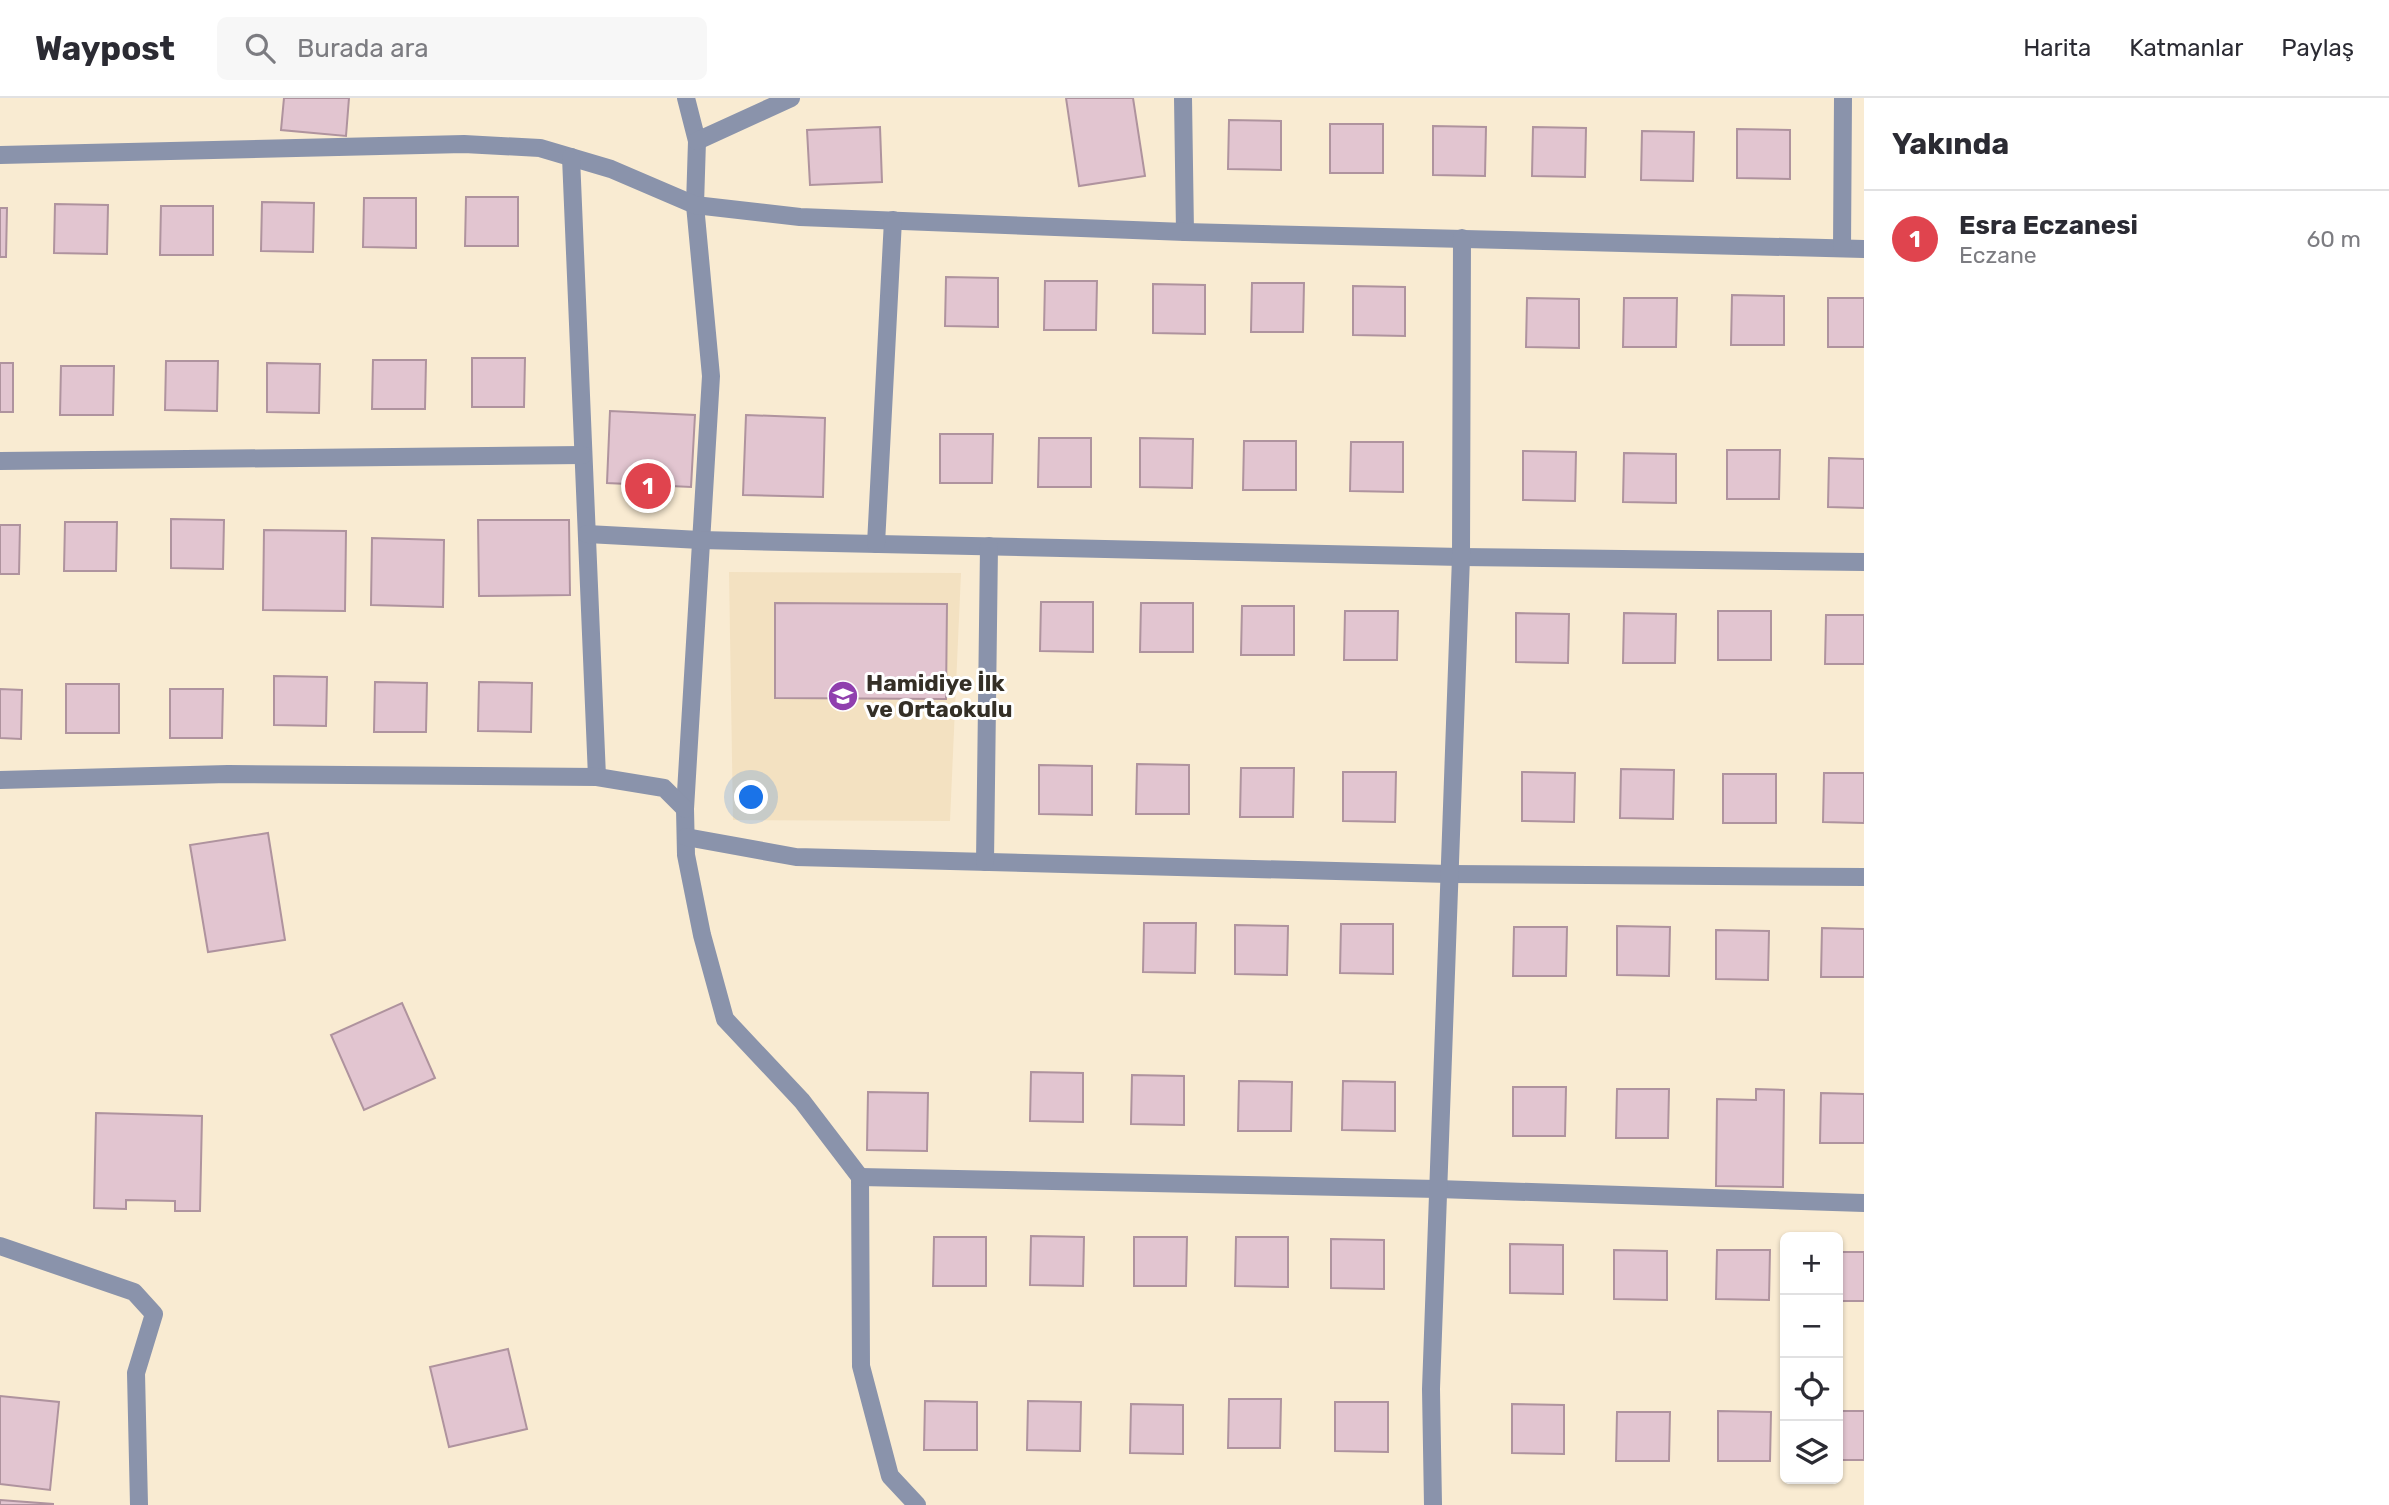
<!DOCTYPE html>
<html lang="tr">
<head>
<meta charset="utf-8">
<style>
	:root { --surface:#fff; --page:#f7f7f7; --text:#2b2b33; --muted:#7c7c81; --line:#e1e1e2; --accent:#903fae }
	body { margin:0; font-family:Rubik,sans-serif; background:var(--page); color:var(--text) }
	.controls { position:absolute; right:21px; bottom:21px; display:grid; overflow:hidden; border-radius:10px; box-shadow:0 2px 5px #0004 }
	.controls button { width:63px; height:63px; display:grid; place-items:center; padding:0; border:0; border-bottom:2px solid var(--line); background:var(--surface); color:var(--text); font:35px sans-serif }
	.you { position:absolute; left:752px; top:700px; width:24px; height:24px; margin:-18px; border:5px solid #fff; border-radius:50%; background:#1a73e8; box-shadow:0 0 0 10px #1a73e833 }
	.badge { display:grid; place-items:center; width:46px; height:46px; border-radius:50%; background:var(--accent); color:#fff; font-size:23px; font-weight:700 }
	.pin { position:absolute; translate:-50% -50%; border:4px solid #fff; box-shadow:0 2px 7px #0006 }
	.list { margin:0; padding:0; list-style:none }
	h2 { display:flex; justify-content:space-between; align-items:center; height:91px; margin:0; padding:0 28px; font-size:30px }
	h2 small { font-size:23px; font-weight:400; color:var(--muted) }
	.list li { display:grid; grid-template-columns:46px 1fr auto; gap:21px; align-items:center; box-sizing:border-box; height:98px; padding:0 28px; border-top:2px solid var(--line) }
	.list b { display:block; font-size:26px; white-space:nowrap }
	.list p { margin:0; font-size:23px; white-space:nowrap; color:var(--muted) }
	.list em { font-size:23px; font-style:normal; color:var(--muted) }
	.icon { flex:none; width:38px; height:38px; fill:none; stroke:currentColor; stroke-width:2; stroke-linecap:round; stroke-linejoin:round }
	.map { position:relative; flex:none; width:1864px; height:1407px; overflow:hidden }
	header { display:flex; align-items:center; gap:42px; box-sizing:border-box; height:98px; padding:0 35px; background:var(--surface); border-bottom:2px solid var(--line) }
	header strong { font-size:33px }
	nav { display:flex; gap:38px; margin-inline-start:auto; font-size:24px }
	.search { width:490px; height:63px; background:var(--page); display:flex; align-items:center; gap:18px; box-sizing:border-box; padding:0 24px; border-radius:10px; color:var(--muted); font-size:26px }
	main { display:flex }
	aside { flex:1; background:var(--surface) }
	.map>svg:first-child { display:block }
</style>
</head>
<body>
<header>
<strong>Waypost</strong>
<div class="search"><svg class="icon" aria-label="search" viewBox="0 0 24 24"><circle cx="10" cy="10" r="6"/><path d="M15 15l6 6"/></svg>Burada ara</div>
<nav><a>Harita</a><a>Katmanlar</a><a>Paylaş</a></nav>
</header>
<main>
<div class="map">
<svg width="1864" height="1407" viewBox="0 0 1864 1407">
	<rect width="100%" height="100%" fill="#f9ebd2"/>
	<path fill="#f3e1c1" d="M729 474 961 475 950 723 733 722Z"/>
	<g fill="#e2c5d0" stroke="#af939e" stroke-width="2">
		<path d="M284 0H349L346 38 281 32Z"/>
		<path d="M1066 0H1133L1145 78 1079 88Z"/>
		<path d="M1229 22 1281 23V72L1228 71Z"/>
		<rect x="1330" y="26" width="53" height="49"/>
		<path d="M1433 28 1486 29 1485 78 1433 77Z"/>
		<path d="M880 29 882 84 810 87 807 32Z"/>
		<path d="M1533 29 1586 30 1585 79 1532 78Z"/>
		<path d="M1737 31 1790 32V81L1737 80Z"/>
		<path d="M1642 33 1694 34 1693 83 1641 82Z"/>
		<path d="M466 99H518V148H465Z"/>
		<path d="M364 100H416V150L363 149Z"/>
		<path d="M262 104 314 105 313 154 261 153Z"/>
		<path d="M55 106 108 107 107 156 54 155Z"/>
		<path d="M161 108H213V157H160Z"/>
		<path d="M0 110H7L6 159H0Z"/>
		<path d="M946 179 998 180V229L945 228Z"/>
		<path d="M1045 183H1097L1096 232H1044Z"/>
		<path d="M1252 185H1304L1303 234H1251Z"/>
		<path d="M1153 186 1205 187V236L1153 235Z"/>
		<path d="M1353 188 1405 189V238L1353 237Z"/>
		<path d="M1732 197 1784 198V247H1731Z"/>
		<path d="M1527 200 1579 201V250L1526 249Z"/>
		<path d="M1624 200H1677L1676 249H1623Z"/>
		<rect x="1828" y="200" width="36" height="49"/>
		<path d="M472 260H525L524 309H472Z"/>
		<path d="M373 262H426L425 311H372Z"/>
		<path d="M166 263H218L217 313 165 312Z"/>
		<rect x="0" y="265" width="13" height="49"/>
		<path d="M267 265 320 266 319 315 267 314Z"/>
		<path d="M61 268H114L113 317H60Z"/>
		<path d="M610 313 695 317 691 389 607 385Z"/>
		<path d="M746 317 825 320 823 399 743 397Z"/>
		<path d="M940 336H993L992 385H940Z"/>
		<path d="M1039 340H1091V389H1038Z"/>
		<path d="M1140 340 1193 341 1192 390 1140 389Z"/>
		<path d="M1244 343H1296V392H1243Z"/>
		<path d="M1351 344H1403V394L1350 393Z"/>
		<path d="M1727 352H1780L1779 401H1727Z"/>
		<path d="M1523 353 1576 354 1575 403 1523 402Z"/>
		<path d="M1624 355 1676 356V405L1623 404Z"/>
		<path d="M1829 360 1864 361V410L1828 409Z"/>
		<path d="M171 421 224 422 223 471 171 470Z"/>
		<path d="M478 422H569L570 497 479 498Z"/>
		<path d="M65 424H117L116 473H64Z"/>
		<path d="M0 427H20L19 476H0Z"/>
		<path d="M264 432 346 433 345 513 263 512Z"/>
		<path d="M372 440 444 442 443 509 371 507Z"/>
		<path d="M1041 504H1093V554L1040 553Z"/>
		<path d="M775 505 947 506 946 601 775 600Z"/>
		<path d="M1141 505H1193V554H1140Z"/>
		<path d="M1242 508H1294V557H1241Z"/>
		<path d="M1345 513H1398L1397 562H1344Z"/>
		<rect x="1718" y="513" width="53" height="49"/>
		<path d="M1516 515 1569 516 1568 565 1516 564Z"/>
		<path d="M1624 515 1676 516 1675 565H1623Z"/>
		<path d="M1826 517H1864V566H1825Z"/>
		<path d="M274 578 327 579 326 628 274 627Z"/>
		<path d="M375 584 427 585 426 634H374Z"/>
		<path d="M479 584 532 585 531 634 478 633Z"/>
		<rect x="66" y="586" width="53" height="49"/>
		<path d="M0 591 22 592 21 641 0 640Z"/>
		<path d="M170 591H223L222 640H170Z"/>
		<path d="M1137 666 1189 667V716H1136Z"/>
		<path d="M1039 667 1092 668V717L1039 716Z"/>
		<path d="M1241 670H1294L1293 719H1240Z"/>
		<path d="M1621 671 1674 672 1673 721 1620 720Z"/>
		<path d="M1343 674H1396L1395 724 1343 723Z"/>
		<path d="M1522 674 1575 675 1574 724 1522 723Z"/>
		<path d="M1824 675H1864V725L1823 724Z"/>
		<rect x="1723" y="676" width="53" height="49"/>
		<path d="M268 735 285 842 208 854 190 747Z"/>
		<path d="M1144 825H1196L1195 875 1143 874Z"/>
		<path d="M1341 826H1393V876L1340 875Z"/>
		<path d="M1235 827 1288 828 1287 877 1235 876Z"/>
		<path d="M1617 828 1670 829 1669 878 1617 877Z"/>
		<path d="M1514 829H1567L1566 878H1513Z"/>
		<path d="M1822 830 1864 831V879H1821Z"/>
		<path d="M1716 832 1769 833 1768 882 1716 881Z"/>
		<path d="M402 905 435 980 364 1012 331 937Z"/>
		<path d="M1031 974 1083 975V1024L1030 1023Z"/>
		<path d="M1132 977 1184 978V1027L1131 1026Z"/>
		<path d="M1239 983 1292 984 1291 1033H1238Z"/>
		<path d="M1343 983 1395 984V1033L1342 1032Z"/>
		<path d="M1513 989H1566L1565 1038H1513Z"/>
		<path d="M1617 991H1669L1668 1040H1616Z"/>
		<path d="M1756 991 1784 992 1783 1089 1716 1088 1717 1001 1756 1002Z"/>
		<path d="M868 994 928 995 927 1053 867 1052Z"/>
		<path d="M1821 995 1864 996V1045H1820Z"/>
		<path d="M96 1015 202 1018 200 1113H175V1103L126 1102V1111L94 1110Z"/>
		<path d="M1031 1138 1084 1139 1083 1188 1030 1187Z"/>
		<path d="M934 1139H986V1188H933Z"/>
		<path d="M1134 1139H1187L1186 1188H1134Z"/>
		<path d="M1236 1139H1288V1189L1235 1188Z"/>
		<path d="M1331 1141 1384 1142V1191L1331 1190Z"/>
		<path d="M1510 1146 1563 1147V1196L1510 1195Z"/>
		<path d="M1614 1152 1667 1153V1202L1614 1201Z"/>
		<path d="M1717 1152H1770L1769 1202 1716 1201Z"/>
		<rect x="1838" y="1154" width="26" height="49"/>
		<path d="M508 1251 527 1331 449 1349 430 1269Z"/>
		<path d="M0 1298 59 1304 50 1392 0 1386Z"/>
		<path d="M1229 1301H1281L1280 1350H1228Z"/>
		<path d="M925 1303 977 1304V1352H924Z"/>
		<path d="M1028 1303 1081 1304 1080 1353 1027 1352Z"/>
		<path d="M1335 1304H1388V1354L1335 1353Z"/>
		<path d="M1131 1306 1183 1307V1356L1130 1355Z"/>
		<path d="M1512 1306 1564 1307V1356L1512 1355Z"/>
		<path d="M1718 1313 1771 1314 1770 1363H1718Z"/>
		<rect x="1838" y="1313" width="26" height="49"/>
		<path d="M1617 1314H1670L1669 1363H1616Z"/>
		<path d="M0 1402 53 1406V1407H0Z"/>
	</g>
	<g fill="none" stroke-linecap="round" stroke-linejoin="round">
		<g stroke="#8a93ab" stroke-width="18">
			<path d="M686 0 697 43 695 107 711 278 685 711 686 757 702 837 725 921 802 1003 860 1079 861 1268 890 1378 917 1407"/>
			<path d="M1183 0 1185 134"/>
			<path d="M697 43 791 0"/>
			<path d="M0 57 464 46 540 50 611 71 695 107 800 119 1185 134 1864 151"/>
			<path d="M571 59 597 679"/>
			<path d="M1842 150 1843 0"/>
			<path d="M0 363 583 357"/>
			<path d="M587 436 700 442 1461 459 1864 464"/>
			<path d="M876 446 893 122"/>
			<path d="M0 682 228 676 597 679 664 690 685 711"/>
			<path d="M686 739 796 759 1449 776 1864 779"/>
			<path d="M985 764 989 448"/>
			<path d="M860 1079 1438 1091 1864 1105"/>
			<path d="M0 1148 134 1194 154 1216 136 1275 139 1407"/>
			<path d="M1433 1407 1431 1291 1461 459 1462 140"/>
		</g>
	</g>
	<defs>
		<g id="school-disc" transform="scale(1.575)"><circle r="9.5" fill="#903fae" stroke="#fff"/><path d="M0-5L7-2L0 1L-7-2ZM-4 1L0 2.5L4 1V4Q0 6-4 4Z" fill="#fff"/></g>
	</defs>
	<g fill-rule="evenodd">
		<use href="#school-disc" x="843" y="598"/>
	</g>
	<g text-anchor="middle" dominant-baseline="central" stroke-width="6" stroke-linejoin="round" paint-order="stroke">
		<g font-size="23" font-weight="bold" fill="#342f26" stroke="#fff" text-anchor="start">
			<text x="866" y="585">Hamidiye İlk<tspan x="866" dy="26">ve Ortaokulu</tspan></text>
		</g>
	</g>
</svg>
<div class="controls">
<button>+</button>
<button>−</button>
<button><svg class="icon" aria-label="locate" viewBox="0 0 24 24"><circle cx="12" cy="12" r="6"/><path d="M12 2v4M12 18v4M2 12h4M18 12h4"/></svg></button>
<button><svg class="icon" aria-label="layers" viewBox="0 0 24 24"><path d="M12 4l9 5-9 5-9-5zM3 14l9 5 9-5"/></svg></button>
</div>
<div class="you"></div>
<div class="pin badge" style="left:648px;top:388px;background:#e0444e">1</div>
</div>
<aside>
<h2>Yakında<small></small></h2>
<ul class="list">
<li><span class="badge" style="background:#e0444e">1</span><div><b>Esra Eczanesi</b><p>Eczane</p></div><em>60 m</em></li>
</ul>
</aside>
</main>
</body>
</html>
